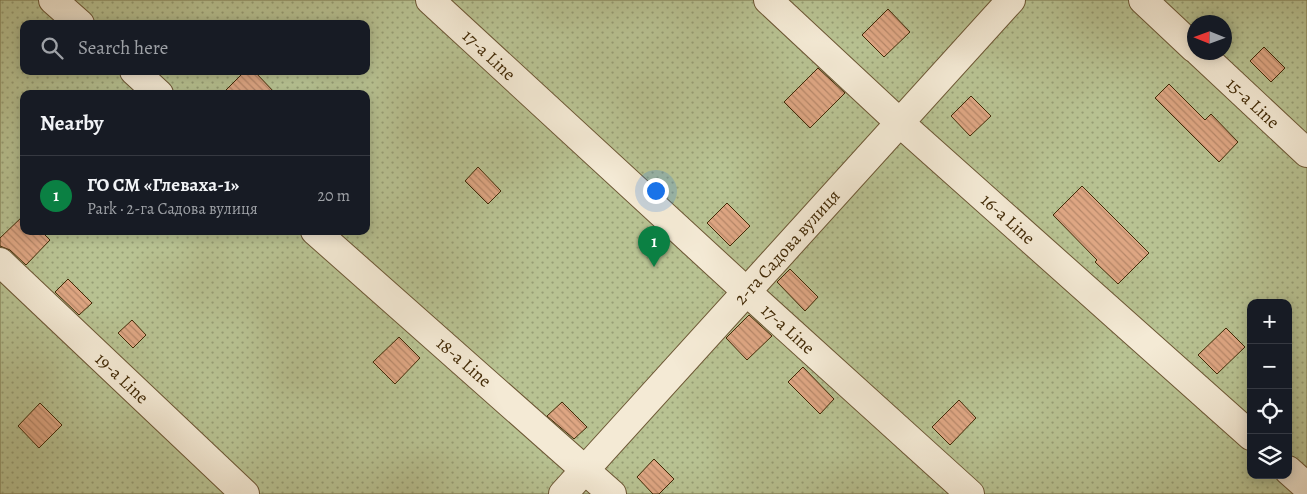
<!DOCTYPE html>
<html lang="en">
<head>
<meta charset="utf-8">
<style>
	:root { --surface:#171b24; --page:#20242c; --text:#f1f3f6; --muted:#9ea1a6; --line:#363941; --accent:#0b8043 }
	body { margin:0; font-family:Alegreya,serif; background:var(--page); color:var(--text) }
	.controls { position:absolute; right:15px; bottom:15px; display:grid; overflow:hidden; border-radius:10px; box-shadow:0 2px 12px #0003 }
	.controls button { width:45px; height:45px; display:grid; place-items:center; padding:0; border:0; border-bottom:1px solid var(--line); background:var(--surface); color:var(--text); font:25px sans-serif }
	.compass { position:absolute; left:1187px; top:15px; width:45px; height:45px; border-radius:50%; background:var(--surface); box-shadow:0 2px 12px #0003; rotate:271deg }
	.you { position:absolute; left:655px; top:190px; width:18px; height:18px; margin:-12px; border:4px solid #fff; border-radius:50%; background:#1a73e8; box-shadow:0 0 0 8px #1a73e833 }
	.badge { display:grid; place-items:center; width:32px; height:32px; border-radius:50%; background:var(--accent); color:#fff; font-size:16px; font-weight:700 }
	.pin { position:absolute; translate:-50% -41px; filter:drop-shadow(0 1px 2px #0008) }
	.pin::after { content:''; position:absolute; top:26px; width:18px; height:15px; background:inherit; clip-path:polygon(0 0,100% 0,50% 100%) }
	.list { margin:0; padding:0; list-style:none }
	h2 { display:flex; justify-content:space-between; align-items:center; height:65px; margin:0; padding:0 20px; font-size:21px }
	h2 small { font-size:16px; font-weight:400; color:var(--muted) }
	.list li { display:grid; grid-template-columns:32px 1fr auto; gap:15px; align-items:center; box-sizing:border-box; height:80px; padding:0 20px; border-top:1px solid var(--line) }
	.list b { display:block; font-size:19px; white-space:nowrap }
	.list p { margin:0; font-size:16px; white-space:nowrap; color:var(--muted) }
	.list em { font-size:16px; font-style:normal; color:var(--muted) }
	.icon { flex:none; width:28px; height:28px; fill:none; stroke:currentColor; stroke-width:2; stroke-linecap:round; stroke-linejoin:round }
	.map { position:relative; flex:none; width:1307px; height:494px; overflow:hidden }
	.search { position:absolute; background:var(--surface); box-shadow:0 2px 12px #0003; left:20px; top:20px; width:350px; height:55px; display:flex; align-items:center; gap:12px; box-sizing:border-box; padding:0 18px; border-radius:10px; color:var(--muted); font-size:19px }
	.panel { position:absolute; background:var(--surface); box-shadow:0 2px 12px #0003; left:20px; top:90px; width:350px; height:145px; border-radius:10px }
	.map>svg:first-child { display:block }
</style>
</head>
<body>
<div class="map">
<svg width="1307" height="494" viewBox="0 0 1307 494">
	<defs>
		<pattern id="garden-dots" width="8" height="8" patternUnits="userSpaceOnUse" patternTransform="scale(1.25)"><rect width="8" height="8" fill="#b8c292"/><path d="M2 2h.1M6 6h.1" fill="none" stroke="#979e75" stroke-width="1.8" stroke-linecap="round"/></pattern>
		<pattern id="building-back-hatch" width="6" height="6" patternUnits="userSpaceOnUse" patternTransform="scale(1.25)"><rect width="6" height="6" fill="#dea683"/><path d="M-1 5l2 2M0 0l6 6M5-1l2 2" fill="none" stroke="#b68769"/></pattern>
	</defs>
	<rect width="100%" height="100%" fill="#eedfbf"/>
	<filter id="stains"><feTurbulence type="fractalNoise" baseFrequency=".004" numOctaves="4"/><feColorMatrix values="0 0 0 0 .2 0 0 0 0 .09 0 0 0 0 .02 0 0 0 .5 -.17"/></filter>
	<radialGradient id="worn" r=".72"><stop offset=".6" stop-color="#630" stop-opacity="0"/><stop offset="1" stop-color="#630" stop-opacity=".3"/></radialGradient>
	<path fill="url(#garden-dots)" stroke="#7d764c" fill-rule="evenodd" d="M0 0H1307V494H0ZM1194 22H1224V52H1194ZM24 24H366V71H24ZM24 94H366V231H24ZM1251 303H1288V475H1251Z"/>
	<g fill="url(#building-back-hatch)" stroke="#422a06">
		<path d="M888 9 910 32 884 57 862 35Z"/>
		<path d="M1264 47 1285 68 1271 82 1250 61Z"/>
		<path d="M818 68 845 93 810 128 784 102Z"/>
		<path d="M245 71H254L276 94H222Z"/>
		<path d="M1169 84 1205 120 1211 114 1238 142 1219 162 1155 98Z"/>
		<path d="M971 96 991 116 970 136 951 116Z"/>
		<path d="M478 167 501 191 488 204 465 181Z"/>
		<path d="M1082 186 1149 253 1118 284 1095 262 1097 260 1053 215Z"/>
		<path d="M727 203 750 226 730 246 707 223Z"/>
		<path d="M24 215V231H41L50 240 26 265 10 250 0 246V238Z"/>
		<path d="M790 269 818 297 805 311 777 282Z"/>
		<path d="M68 279 92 303 79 315 55 292Z"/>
		<path d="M749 315 772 336 747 360 726 338Z"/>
		<path d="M132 320 146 335 133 348 118 333Z"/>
		<path d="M1226 328 1245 347 1217 374 1198 355Z"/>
		<path d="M399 337 420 358 395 384 373 362Z"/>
		<path d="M803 367 834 399 820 414 788 382Z"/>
		<path d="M959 400 976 418 950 445 932 427Z"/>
		<path d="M562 402 587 427 574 439 547 416Z"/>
		<path d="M40 403 62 425 39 448 18 426Z"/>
		<path d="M654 459 674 479 659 494H653L637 477Z"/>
	</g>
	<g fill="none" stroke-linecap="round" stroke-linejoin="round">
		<g stroke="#6d5734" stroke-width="30">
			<g id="minor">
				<path d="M53 0 80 24"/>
				<path d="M430 0 747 292 970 494"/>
				<path d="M768 0 900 123 1251 436"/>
				<path d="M1143 0 1194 48"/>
				<path d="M1199 52 1307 153"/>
				<path d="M134 71 159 94"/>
				<path d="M315 231 612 494"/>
				<path d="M0 262 245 494"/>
				<path d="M1288 470 1307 487"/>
				<path d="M563 494 1011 0"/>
			</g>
		</g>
		<use href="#minor" stroke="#f4ead5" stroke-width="28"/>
	</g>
	<g text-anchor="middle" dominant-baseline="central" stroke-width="4" stroke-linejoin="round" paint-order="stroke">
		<g font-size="18" fill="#422a06" stroke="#f4ead5">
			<text transform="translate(489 55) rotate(43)">17-a Line</text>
			<text transform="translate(1253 103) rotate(43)">15-a Line</text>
			<text transform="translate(1008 219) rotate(42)">16-a Line</text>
			<text transform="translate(787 247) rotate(-48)">2-га Садова вулиця</text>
			<text transform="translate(788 329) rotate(42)">17-a Line</text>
			<text transform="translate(464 362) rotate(41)">18-a Line</text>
			<text transform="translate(122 378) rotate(43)">19-a Line</text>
		</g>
	</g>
	<rect width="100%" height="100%" filter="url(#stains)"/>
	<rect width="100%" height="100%" fill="url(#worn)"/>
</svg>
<div class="controls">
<button>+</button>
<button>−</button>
<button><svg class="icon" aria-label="locate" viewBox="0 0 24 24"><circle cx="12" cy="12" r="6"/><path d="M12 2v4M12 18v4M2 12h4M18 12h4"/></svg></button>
<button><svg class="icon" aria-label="layers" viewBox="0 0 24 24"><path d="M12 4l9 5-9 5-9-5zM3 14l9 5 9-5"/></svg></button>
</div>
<svg class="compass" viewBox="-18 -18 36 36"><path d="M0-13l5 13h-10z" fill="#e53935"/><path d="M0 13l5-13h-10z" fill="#9ea1a6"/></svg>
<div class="you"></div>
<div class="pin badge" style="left:654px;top:267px">1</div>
<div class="search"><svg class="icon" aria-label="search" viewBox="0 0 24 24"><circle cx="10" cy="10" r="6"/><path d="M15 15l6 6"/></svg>Search here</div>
<section class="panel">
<h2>Nearby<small></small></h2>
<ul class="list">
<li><span class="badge">1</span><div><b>ГО СМ «Глеваха-1»</b><p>Park · 2-га Садова вулиця</p></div><em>20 m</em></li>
</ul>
</section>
</div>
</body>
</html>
